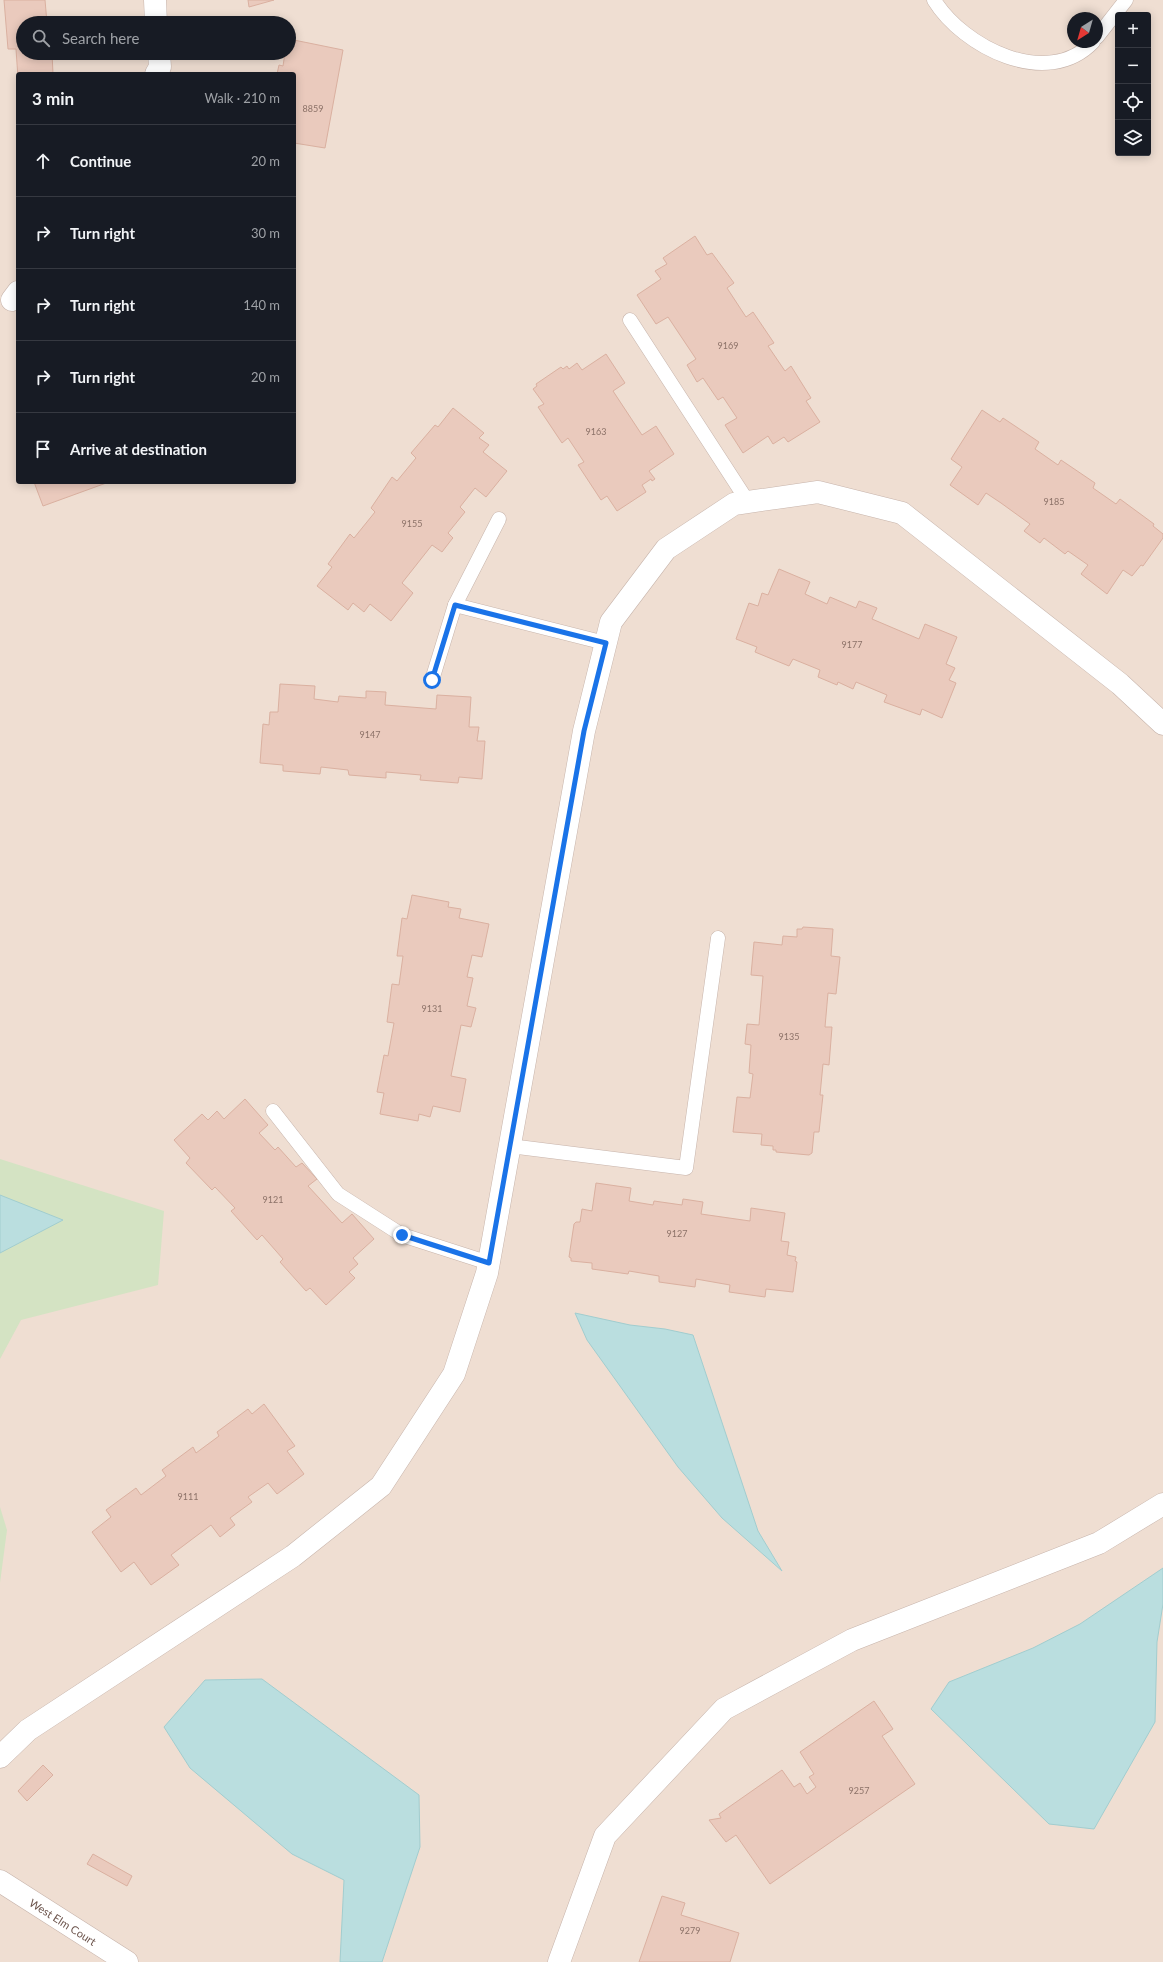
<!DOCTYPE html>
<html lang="en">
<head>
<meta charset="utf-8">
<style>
	:root { --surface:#171b24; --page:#242831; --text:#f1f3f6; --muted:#9ea1a6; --line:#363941 }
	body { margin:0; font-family:Lato,sans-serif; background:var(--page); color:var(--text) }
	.controls { position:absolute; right:12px; top:12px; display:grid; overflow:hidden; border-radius:4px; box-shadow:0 2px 10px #0003 }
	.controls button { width:36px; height:36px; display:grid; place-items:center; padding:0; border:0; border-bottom:1px solid var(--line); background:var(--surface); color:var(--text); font:20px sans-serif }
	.compass { position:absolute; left:1067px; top:12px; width:36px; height:36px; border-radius:50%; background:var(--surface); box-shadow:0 2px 10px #0003; rotate:217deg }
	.stop { position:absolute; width:12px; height:12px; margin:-9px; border:3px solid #1a73e8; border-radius:50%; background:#fff }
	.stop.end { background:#1a73e8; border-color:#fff; box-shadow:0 1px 4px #0008 }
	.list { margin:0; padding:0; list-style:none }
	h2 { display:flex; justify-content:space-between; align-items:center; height:52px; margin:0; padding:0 16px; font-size:17px }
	h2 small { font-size:13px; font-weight:400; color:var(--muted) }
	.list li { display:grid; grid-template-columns:26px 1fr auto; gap:12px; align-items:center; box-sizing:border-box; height:72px; padding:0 16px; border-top:1px solid var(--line) }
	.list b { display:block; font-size:15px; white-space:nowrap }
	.list em { font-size:13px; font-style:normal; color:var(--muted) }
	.icon { flex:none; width:22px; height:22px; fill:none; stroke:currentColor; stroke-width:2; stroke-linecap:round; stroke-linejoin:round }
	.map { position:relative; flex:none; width:1163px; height:1962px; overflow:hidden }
	.search { position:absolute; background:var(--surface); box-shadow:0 2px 10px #0003; left:16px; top:16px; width:280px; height:44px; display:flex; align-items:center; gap:10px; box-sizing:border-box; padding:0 14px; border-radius:22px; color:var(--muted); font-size:15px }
	.panel { position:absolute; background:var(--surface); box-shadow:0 2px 10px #0003; left:16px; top:72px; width:280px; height:412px; border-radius:4px }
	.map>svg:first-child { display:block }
</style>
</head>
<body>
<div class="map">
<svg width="1163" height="1962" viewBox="0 0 1163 1962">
	<rect width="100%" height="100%" fill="#f8ede2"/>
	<path fill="#efded2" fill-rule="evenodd" d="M0 0H1163V1962H0ZM1118 15H1148V153H1118ZM1073 18H1097V42H1073ZM23 23H289V53H23ZM18 74H294V482H18Z"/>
	<g fill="#d4e3c3">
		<path d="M0 1159 164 1211 158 1285 21 1320 0 1359Z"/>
		<path d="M0 1507 7 1530 0 1583Z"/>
	</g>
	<g fill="#badedf" stroke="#a1cdcf">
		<path d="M0 1195 63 1220 0 1253Z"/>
		<path d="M575 1313 630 1325 665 1329 693 1335 758 1531 782 1571 722 1518 678 1467 587 1340Z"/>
		<path d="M1163 1568V1604L1157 1642 1155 1722 1094 1829 1049 1824 931 1709 949 1682 1033 1648 1080 1624Z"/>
		<path d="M262 1679 419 1795 420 1847 382 1962H340L344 1880 292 1854 190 1768 164 1727 205 1680Z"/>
	</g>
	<g fill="#eacabd" stroke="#dab0a0">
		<path d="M4 0H45L47 23H23V53H52L53 74H18V78L16 49H8Z"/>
		<path d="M248 0H274L249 7Z"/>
		<path d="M289 39 343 50 325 148 294 143V74H277L279 65 283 66 285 53H289Z"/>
		<path d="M695 236 707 255 712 253 734 283 727 288 746 317 753 312 774 343 768 346 785 371 791 366 811 398 806 401 820 422 788 442 784 437 773 444 768 436 743 453 725 425 737 418 723 397 718 400 703 378 697 382 687 365 696 359 668 317 656 324 637 295 661 279 655 271 667 264 663 258Z"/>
		<path d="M606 354 625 383 613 391 642 435 656 426 674 454 649 471 655 479 652 481 651 479 642 485 646 492 617 511 607 496 601 500 578 465 584 462 568 438 562 443 538 407 544 404 533 389 537 386 536 384 561 367 563 369 567 366 569 369 577 363 582 370Z"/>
		<path d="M453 408 484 433 479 438 489 445 483 452 507 471 486 497 475 488 460 507 465 512 448 533 453 538 452 539 442 552 432 545 402 583 413 593 391 621 370 604 364 612 353 603 348 610 317 586 332 567 328 564 350 534 354 538 375 512 371 508 392 477 397 481 416 458 411 453 435 425 438 427Z"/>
		<path d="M982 410 1000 422 1003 418 1039 442 1035 449 1058 465 1061 460 1095 483 1093 488 1116 504 1120 499 1154 524 1153 526 1163 534V538L1143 566 1141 565 1132 576 1123 570 1107 594 1081 574 1088 565 1068 551 1065 554 1044 538 1040 543 1024 531 1030 524 1001 503 986 493 978 505 950 485 962 467 951 459Z"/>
		<path d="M34 482H109L43 506Z"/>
		<path d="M779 569 810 582 805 594 827 604 830 597 856 608 859 601 877 608 872 619 919 639 925 624 957 637 946 664 955 668 949 680 956 683 942 718 922 709 920 715 884 702 887 695 856 682 853 689 838 682 837 685 818 677 820 670 793 659 789 666 755 652 757 647 736 639 749 603 758 606 762 593 768 595Z"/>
		<path d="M280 684 315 686 314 699 338 702 339 696 366 698V691L386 692 385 705 436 709 437 695 471 697 469 727H479L477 741H485L482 779 459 777 458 783 420 780 421 775 386 772V778L349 775 348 770 321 767 320 774 283 771V765L260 763 263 724 269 725 270 712H278Z"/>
		<path d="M412 895 449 902 448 907 461 909 459 918 489 924 482 957 472 955 467 977 473 978 467 1006 476 1008 471 1027 461 1025 451 1076 466 1079 460 1112 433 1106 430 1117 419 1114 418 1121 380 1114 384 1093 377 1092 384 1055 388 1056 394 1023 387 1022 392 984 399 985 403 956H397L402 918 407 919Z"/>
		<path d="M803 927 833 929 831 956 840 957 836 994 828 993 825 1027H832L829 1065 823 1064 820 1095H823L819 1132H814L812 1153 809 1155 776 1152V1150H773V1146L761 1145 762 1134 733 1132 737 1097 750 1098 753 1074 749 1073 751 1045 745 1044 747 1024 759 1025 763 976 751 975 754 942 782 945 783 936 797 937V929H802Z"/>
		<path d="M245 1099 268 1125 259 1133 275 1150 278 1147 296 1167 302 1163 317 1179 308 1186 342 1223 352 1214 374 1239 353 1258 358 1264 349 1272 355 1278 326 1305 310 1288 306 1291 280 1262 283 1259 262 1235 257 1240 231 1211 235 1208 215 1187 212 1190 186 1163 190 1158 174 1140 202 1114 208 1120 217 1111 224 1119Z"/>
		<path d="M596 1183 631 1188 629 1201 653 1205 654 1201 682 1205 683 1199 703 1202 701 1214 750 1221 751 1208 785 1213 781 1241 789 1242 787 1255 796 1257 795 1261 797 1262 793 1292 766 1289 765 1297 729 1292 730 1285 696 1279 695 1287 659 1282V1276L629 1271 628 1274 592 1269V1263L571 1261V1258L569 1257 574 1224 576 1222H580L582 1209 592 1211Z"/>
		<path d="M264 1404 295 1446 287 1451 304 1474 277 1494 268 1483 248 1497 252 1502 230 1518 235 1525 220 1537 211 1525 171 1555 179 1565 151 1585 134 1562 121 1572 92 1532 111 1517 106 1510 136 1488 141 1495 166 1476 162 1470 193 1447 196 1453 219 1436 217 1432 248 1409 252 1414Z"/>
		<path d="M874 1701 893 1729 882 1736 915 1784 770 1884 736 1835 726 1842 709 1820 721 1818 719 1814 782 1770 794 1787 800 1783 807 1794 816 1787 809 1777 814 1774 800 1752Z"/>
		<path d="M43 1765 53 1775 27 1801 18 1791Z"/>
		<path d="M93 1854 132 1876 127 1886 87 1864Z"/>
		<path d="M662 1896 685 1903 681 1915 739 1933 730 1962H639Z"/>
	</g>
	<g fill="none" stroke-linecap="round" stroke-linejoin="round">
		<g stroke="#c7b4ab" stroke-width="15">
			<g id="lane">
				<path d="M934 0C963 47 1047 90 1093 42"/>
				<path d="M1097 37 1126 0"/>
				<path d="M630 320 748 502"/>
				<path d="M455 605 499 519"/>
				<path d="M432 680 455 605 605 643"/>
				<path d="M273 1111 338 1194 402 1235 489 1263"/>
				<path d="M510 1146 686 1168 718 938"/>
			</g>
		</g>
		<g stroke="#c7b4ab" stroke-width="23">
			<g id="street">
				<path d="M155 0 156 23"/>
				<path d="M156 74 160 67 159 53"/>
				<path d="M12 300 18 292"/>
				<path d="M0 1757 28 1730 293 1556 381 1486 454 1374 487 1273 584 731 611 622 666 549 734 504 818 492 902 513 1120 684 1163 724"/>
				<path id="s1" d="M0 1881 127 1962"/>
				<path d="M559 1962 605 1836 724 1709 852 1640 1099 1543 1163 1504"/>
			</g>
		</g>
		<use href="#lane" stroke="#fff" stroke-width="14"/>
		<use href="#street" stroke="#fff" stroke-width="22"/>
	</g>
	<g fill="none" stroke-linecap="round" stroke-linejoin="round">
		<path stroke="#1a73e8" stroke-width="5" d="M402 1235 489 1263 584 731 606 643 455 605 432 680"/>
	</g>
	<g text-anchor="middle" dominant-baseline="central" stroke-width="3.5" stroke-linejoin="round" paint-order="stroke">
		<g font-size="9" fill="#8c7268">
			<text x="313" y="108">8859</text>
			<text x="728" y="345">9169</text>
			<text x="596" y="431">9163</text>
			<text x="1054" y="501">9185</text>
			<text x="412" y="523">9155</text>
			<text x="852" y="644">9177</text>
			<text x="370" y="734">9147</text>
			<text x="432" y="1008">9131</text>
			<text x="789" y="1036">9135</text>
			<text x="273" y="1199">9121</text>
			<text x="677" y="1233">9127</text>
			<text x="188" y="1496">9111</text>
			<text x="859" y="1790">9257</text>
			<text x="690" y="1930">9279</text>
		</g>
		<g font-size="11" fill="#6c544c" stroke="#fcf2e7">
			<text stroke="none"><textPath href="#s1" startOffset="75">West Elm Court</textPath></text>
		</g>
	</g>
</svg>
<div class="controls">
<button>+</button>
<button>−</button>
<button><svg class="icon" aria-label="locate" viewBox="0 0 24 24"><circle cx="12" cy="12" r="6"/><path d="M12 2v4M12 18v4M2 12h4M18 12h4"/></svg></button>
<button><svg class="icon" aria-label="layers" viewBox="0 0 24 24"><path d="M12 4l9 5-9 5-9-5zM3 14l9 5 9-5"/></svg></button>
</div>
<svg class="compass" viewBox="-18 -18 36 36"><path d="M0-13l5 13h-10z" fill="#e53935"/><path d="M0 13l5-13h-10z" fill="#9ea1a6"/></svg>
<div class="stop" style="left:432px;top:680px"></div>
<div class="stop end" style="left:402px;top:1235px"></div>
<div class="search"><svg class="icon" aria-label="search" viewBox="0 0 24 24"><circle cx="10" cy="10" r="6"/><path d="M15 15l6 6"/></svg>Search here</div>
<section class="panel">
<h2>3 min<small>Walk · 210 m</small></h2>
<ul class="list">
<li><svg class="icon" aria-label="ahead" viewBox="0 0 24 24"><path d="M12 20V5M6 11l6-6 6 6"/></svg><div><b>Continue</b></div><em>20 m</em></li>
<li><svg class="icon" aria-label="right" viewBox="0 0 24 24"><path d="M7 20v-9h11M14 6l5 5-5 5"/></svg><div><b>Turn right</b></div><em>30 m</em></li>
<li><svg class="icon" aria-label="right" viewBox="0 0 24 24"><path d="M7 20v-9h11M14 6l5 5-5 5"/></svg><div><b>Turn right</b></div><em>140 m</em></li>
<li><svg class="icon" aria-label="right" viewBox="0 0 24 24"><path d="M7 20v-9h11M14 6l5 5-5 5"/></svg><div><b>Turn right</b></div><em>20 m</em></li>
<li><svg class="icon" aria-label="arrive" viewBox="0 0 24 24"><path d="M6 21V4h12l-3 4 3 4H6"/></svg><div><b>Arrive at destination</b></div></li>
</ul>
</section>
</div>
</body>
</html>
